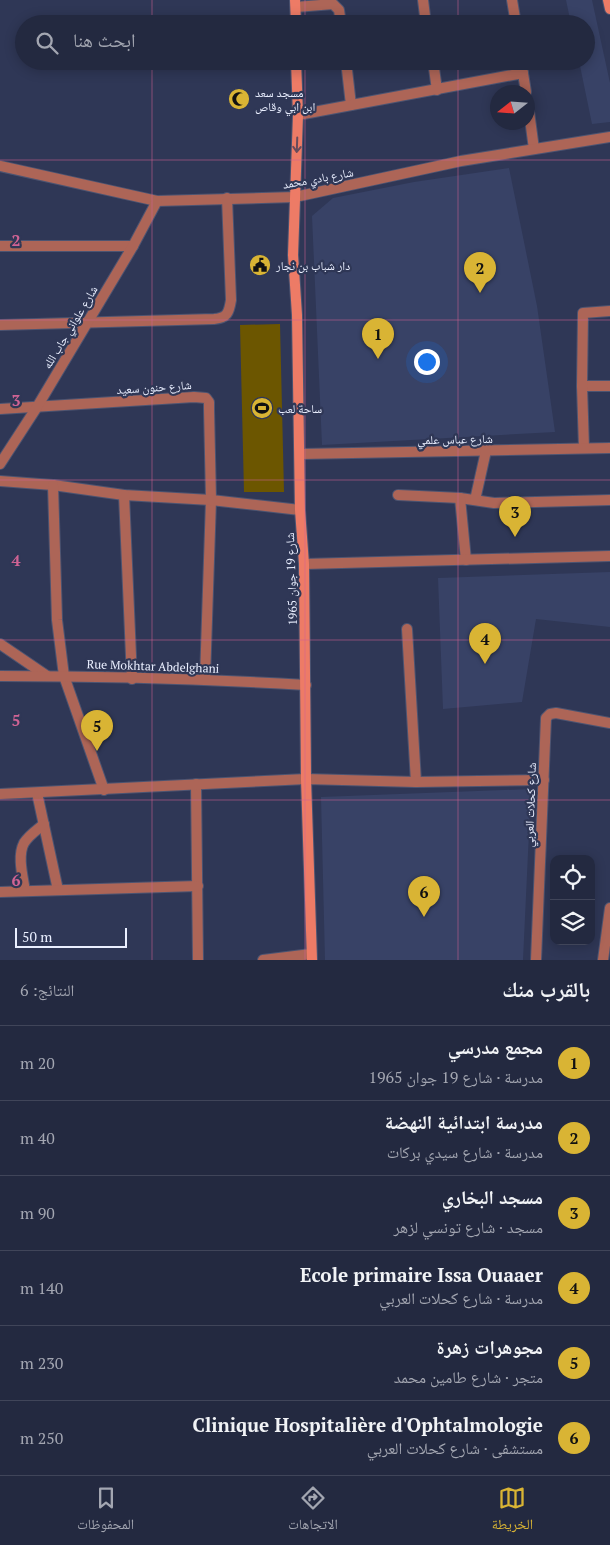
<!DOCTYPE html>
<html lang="ar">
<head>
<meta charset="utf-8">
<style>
	:root { --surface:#232940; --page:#2f354b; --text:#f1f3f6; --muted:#a3a6b1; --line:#404559; --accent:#d9b434 }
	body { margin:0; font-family:"PT Serif","Noto Naskh Arabic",serif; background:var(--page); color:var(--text); direction:rtl }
	.controls { position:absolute; right:15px; bottom:15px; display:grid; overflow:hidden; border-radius:10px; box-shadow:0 2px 12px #0003 }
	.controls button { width:45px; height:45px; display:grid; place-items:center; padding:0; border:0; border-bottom:1px solid var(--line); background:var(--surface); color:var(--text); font:25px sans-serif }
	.compass { position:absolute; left:490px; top:85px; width:45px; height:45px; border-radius:50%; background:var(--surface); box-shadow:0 2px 12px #0003; rotate:253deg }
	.scale { position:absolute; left:15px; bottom:12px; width:112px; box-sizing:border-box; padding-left:5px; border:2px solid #eaefff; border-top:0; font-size:14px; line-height:18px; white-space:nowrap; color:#eaefff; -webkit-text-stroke:4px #2f3756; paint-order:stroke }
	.you { position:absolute; left:426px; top:361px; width:18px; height:18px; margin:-12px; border:4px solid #fff; border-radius:50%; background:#1a73e8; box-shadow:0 0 0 8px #1a73e833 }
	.badge { display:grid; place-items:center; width:32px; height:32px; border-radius:50%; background:var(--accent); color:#111; font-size:16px; font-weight:700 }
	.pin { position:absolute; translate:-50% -41px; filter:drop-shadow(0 1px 2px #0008) }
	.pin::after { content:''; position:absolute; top:26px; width:18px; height:15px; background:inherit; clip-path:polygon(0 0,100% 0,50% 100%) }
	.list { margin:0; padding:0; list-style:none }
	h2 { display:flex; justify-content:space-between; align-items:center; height:65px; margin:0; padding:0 20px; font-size:21px }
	h2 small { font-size:16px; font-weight:400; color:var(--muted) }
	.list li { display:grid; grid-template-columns:32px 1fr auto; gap:15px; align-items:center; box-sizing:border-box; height:75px; padding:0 20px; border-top:1px solid var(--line) }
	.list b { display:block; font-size:19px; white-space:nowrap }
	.list p { margin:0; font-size:16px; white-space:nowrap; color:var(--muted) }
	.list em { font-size:16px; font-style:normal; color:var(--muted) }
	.icon { flex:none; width:28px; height:28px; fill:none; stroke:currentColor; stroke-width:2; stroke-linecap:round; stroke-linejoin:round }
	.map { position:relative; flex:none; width:610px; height:960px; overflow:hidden; direction:ltr }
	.search { position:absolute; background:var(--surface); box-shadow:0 2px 12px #0003; left:15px; right:15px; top:15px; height:55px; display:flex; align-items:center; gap:12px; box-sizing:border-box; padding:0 18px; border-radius:28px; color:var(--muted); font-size:19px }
	.sheet { height:515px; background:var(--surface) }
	nav { display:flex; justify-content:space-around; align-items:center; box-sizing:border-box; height:70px; border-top:1px solid var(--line); background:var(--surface); font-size:14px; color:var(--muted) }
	nav a { display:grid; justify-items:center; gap:2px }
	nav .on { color:var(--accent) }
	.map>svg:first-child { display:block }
</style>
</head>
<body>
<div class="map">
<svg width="610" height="960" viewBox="0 0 610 960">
	<rect width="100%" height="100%" fill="#2f3756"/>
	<g fill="#384266">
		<path d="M566 0H592L610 83V122L592 124 579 61H586V24H571Z"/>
		<path d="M509 168 537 306 555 432 322 445 312 216 333 198 414 182Z"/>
		<path d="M610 572V627L536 619 522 702 443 709 438 578Z"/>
		<path d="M531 789 523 960H325L321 797Z"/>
	</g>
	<path fill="#6c5600" d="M280 324 284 492H244L240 325Z"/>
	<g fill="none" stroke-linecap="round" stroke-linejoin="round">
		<g stroke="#4d5471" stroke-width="12">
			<g id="street">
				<path d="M423 0 426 24"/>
				<path d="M512 0 516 24"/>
				<path d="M296 7 333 4 339 10 341 24"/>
				<path d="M346 61 351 105"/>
				<path d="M433 61 437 90"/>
				<path d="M521 61 526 92"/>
				<path d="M528 104 534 149"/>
				<path d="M298 115 523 73"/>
				<path d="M0 166 157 201 295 197 461 161 610 137"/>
				<path d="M0 246H133"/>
				<path d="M0 325 214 319C227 318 229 313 231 300L227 198"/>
				<path d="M582 386H610"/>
				<path d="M0 409 194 397 206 398 209 402V409L211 500 205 679"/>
				<path d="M584 448 582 386 583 313 610 311"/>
				<path d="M300 454 610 448"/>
				<path d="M0 464 37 407 133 246 157 201"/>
				<path d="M0 481 53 485 124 495 211 500 300 510"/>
				<path d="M53 485 57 620 64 676 104 790"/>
				<path d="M124 495 132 679"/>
				<path d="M398 495 460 498 494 503 610 500"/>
				<path d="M460 498 466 560"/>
				<path d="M475 500 486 451"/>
				<path d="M304 564 610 556"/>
				<path d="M407 629 416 782"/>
				<path d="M0 644 47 676"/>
				<path d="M0 676C102 676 204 679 306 685"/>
				<path d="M196 784 198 960"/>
				<path d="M37 793 58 890"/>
				<path d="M0 794 306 779 416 782 544 780"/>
				<path d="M25 891C23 877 17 856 24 843 29 835 37 830 44 824"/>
				<path d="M0 892 198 886"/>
				<path d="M263 960 311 954"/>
				<path d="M536 960 546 718 550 714 556 713 610 723"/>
				<path d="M603 960 610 908"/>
			</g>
		</g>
		<g stroke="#4d5471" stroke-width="12">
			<g id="secondary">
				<path d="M295 0 296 24"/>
				<path d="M608 0 610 9"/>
				<path d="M296 61 298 115 293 255 297 315 300 510 304 564 306 779 312 960"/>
			</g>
		</g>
		<use href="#street" stroke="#ad6557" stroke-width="10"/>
		<use href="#secondary" stroke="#ed7b66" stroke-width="10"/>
	</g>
	<defs><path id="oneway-shaft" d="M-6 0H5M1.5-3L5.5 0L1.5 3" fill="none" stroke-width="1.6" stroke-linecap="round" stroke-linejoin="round" transform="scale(1.25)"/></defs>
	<use stroke="#684b5b" href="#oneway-shaft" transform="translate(297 145) rotate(92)"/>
	<path fill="none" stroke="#d06394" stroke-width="1" stroke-opacity="0.55" d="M152 0V24M305 0V24M458 0V24M152 61V960M305 61V960M458 61V960M0 160H610M0 320H610M0 480H610M0 640H610M0 800H610"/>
	<defs>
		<g id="mosque-disc" transform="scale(1.125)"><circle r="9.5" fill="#d9b434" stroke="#2f3756"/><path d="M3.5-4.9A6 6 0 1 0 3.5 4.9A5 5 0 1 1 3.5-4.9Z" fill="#111"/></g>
		<g id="civic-disc" transform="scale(1.125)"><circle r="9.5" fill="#d9b434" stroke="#2f3756"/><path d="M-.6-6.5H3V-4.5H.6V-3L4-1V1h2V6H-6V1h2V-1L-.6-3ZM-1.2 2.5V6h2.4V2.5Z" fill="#111"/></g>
		<g id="stadium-disc" transform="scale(1.125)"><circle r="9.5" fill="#d9b434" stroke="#2f3756"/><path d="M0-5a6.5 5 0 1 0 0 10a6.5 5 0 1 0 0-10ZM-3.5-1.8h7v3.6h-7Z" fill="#111"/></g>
	</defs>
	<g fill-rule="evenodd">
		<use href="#mosque-disc" x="239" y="99"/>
		<use href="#civic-disc" x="260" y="265"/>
		<use href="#stadium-disc" x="262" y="408"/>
	</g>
	<g text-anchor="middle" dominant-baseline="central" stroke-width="4.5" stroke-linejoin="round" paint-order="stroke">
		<g font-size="12" fill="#eaefff" stroke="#2f3756" text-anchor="start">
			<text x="255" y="92">مسجد سعد<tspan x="255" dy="14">ابن ابي وقاص</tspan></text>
			<text x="276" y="265">دار شباب بن نجار</text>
			<text x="278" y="408">ساحة لعب</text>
		</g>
		<g font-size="12" fill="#eaefff" stroke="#2f3756">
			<text transform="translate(318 178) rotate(-10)">شارع بادي محمد</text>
			<text transform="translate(70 327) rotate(-59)">شارع علواني جاب الله</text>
			<text transform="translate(154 387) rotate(-4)">شارع حنون سعيد</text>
			<text transform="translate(455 439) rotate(-1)">شارع عباس علمي</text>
			<text transform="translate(291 579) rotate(-92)">شارع 19 جوان 1965</text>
			<text transform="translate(153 666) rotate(2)">Rue Mokhtar Abdelghani</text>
			<text transform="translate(530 805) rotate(-88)">شارع كحلات العربي</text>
		</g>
	</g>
	<g font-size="16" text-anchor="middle" font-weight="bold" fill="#d06394" stroke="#2f3756" stroke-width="4.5" stroke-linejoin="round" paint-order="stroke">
		<text x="16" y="246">2</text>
		<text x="16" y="406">3</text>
		<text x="16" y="566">4</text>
		<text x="16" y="726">5</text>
		<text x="16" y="886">6</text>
	</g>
</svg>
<div class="controls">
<button><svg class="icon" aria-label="locate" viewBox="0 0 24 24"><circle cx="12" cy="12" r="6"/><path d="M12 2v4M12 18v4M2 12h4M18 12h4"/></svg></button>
<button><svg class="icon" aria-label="layers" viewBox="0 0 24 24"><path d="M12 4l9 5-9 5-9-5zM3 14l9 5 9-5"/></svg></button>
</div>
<svg class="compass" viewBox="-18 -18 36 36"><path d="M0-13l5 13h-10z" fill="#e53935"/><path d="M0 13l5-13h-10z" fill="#a3a6b1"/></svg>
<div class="scale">50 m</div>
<div class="you"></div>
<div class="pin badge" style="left:378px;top:359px">1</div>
<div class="pin badge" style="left:480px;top:293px">2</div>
<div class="pin badge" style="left:515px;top:537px">3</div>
<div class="pin badge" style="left:485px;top:664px">4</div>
<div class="pin badge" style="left:97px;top:751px">5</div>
<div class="pin badge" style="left:424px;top:917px">6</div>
<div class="search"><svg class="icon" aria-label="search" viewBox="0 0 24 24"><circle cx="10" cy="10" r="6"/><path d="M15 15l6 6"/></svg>ابحث هنا</div>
</div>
<section class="sheet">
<h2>بالقرب منك<small>النتائج: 6</small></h2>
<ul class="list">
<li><span class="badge">1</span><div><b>مجمع مدرسي</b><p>مدرسة · شارع 19 جوان 1965</p></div><em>20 m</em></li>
<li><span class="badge">2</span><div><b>مدرسة ابتدائية النهضة</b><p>مدرسة · شارع سيدي بركات</p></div><em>40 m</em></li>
<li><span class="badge">3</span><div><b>مسجد البخاري</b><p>مسجد · شارع تونسي لزهر</p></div><em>90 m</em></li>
<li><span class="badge">4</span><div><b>Ecole primaire Issa Ouaaer</b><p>مدرسة · شارع كحلات العربي</p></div><em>140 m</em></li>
<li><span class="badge">5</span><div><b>مجوهرات زهرة</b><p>متجر · شارع طامين محمد</p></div><em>230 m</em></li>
<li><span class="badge">6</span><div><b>Clinique Hospitalière d'Ophtalmologie</b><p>مستشفى · شارع كحلات العربي</p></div><em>250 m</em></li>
</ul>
</section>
<nav>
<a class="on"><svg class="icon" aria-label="map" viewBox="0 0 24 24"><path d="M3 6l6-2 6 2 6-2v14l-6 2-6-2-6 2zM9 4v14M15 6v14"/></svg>الخريطة</a>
<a><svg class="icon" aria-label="directions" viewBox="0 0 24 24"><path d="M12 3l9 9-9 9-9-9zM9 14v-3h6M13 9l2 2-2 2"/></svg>الاتجاهات</a>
<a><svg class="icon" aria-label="saved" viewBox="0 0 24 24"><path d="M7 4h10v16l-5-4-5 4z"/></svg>المحفوظات</a>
</nav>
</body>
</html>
